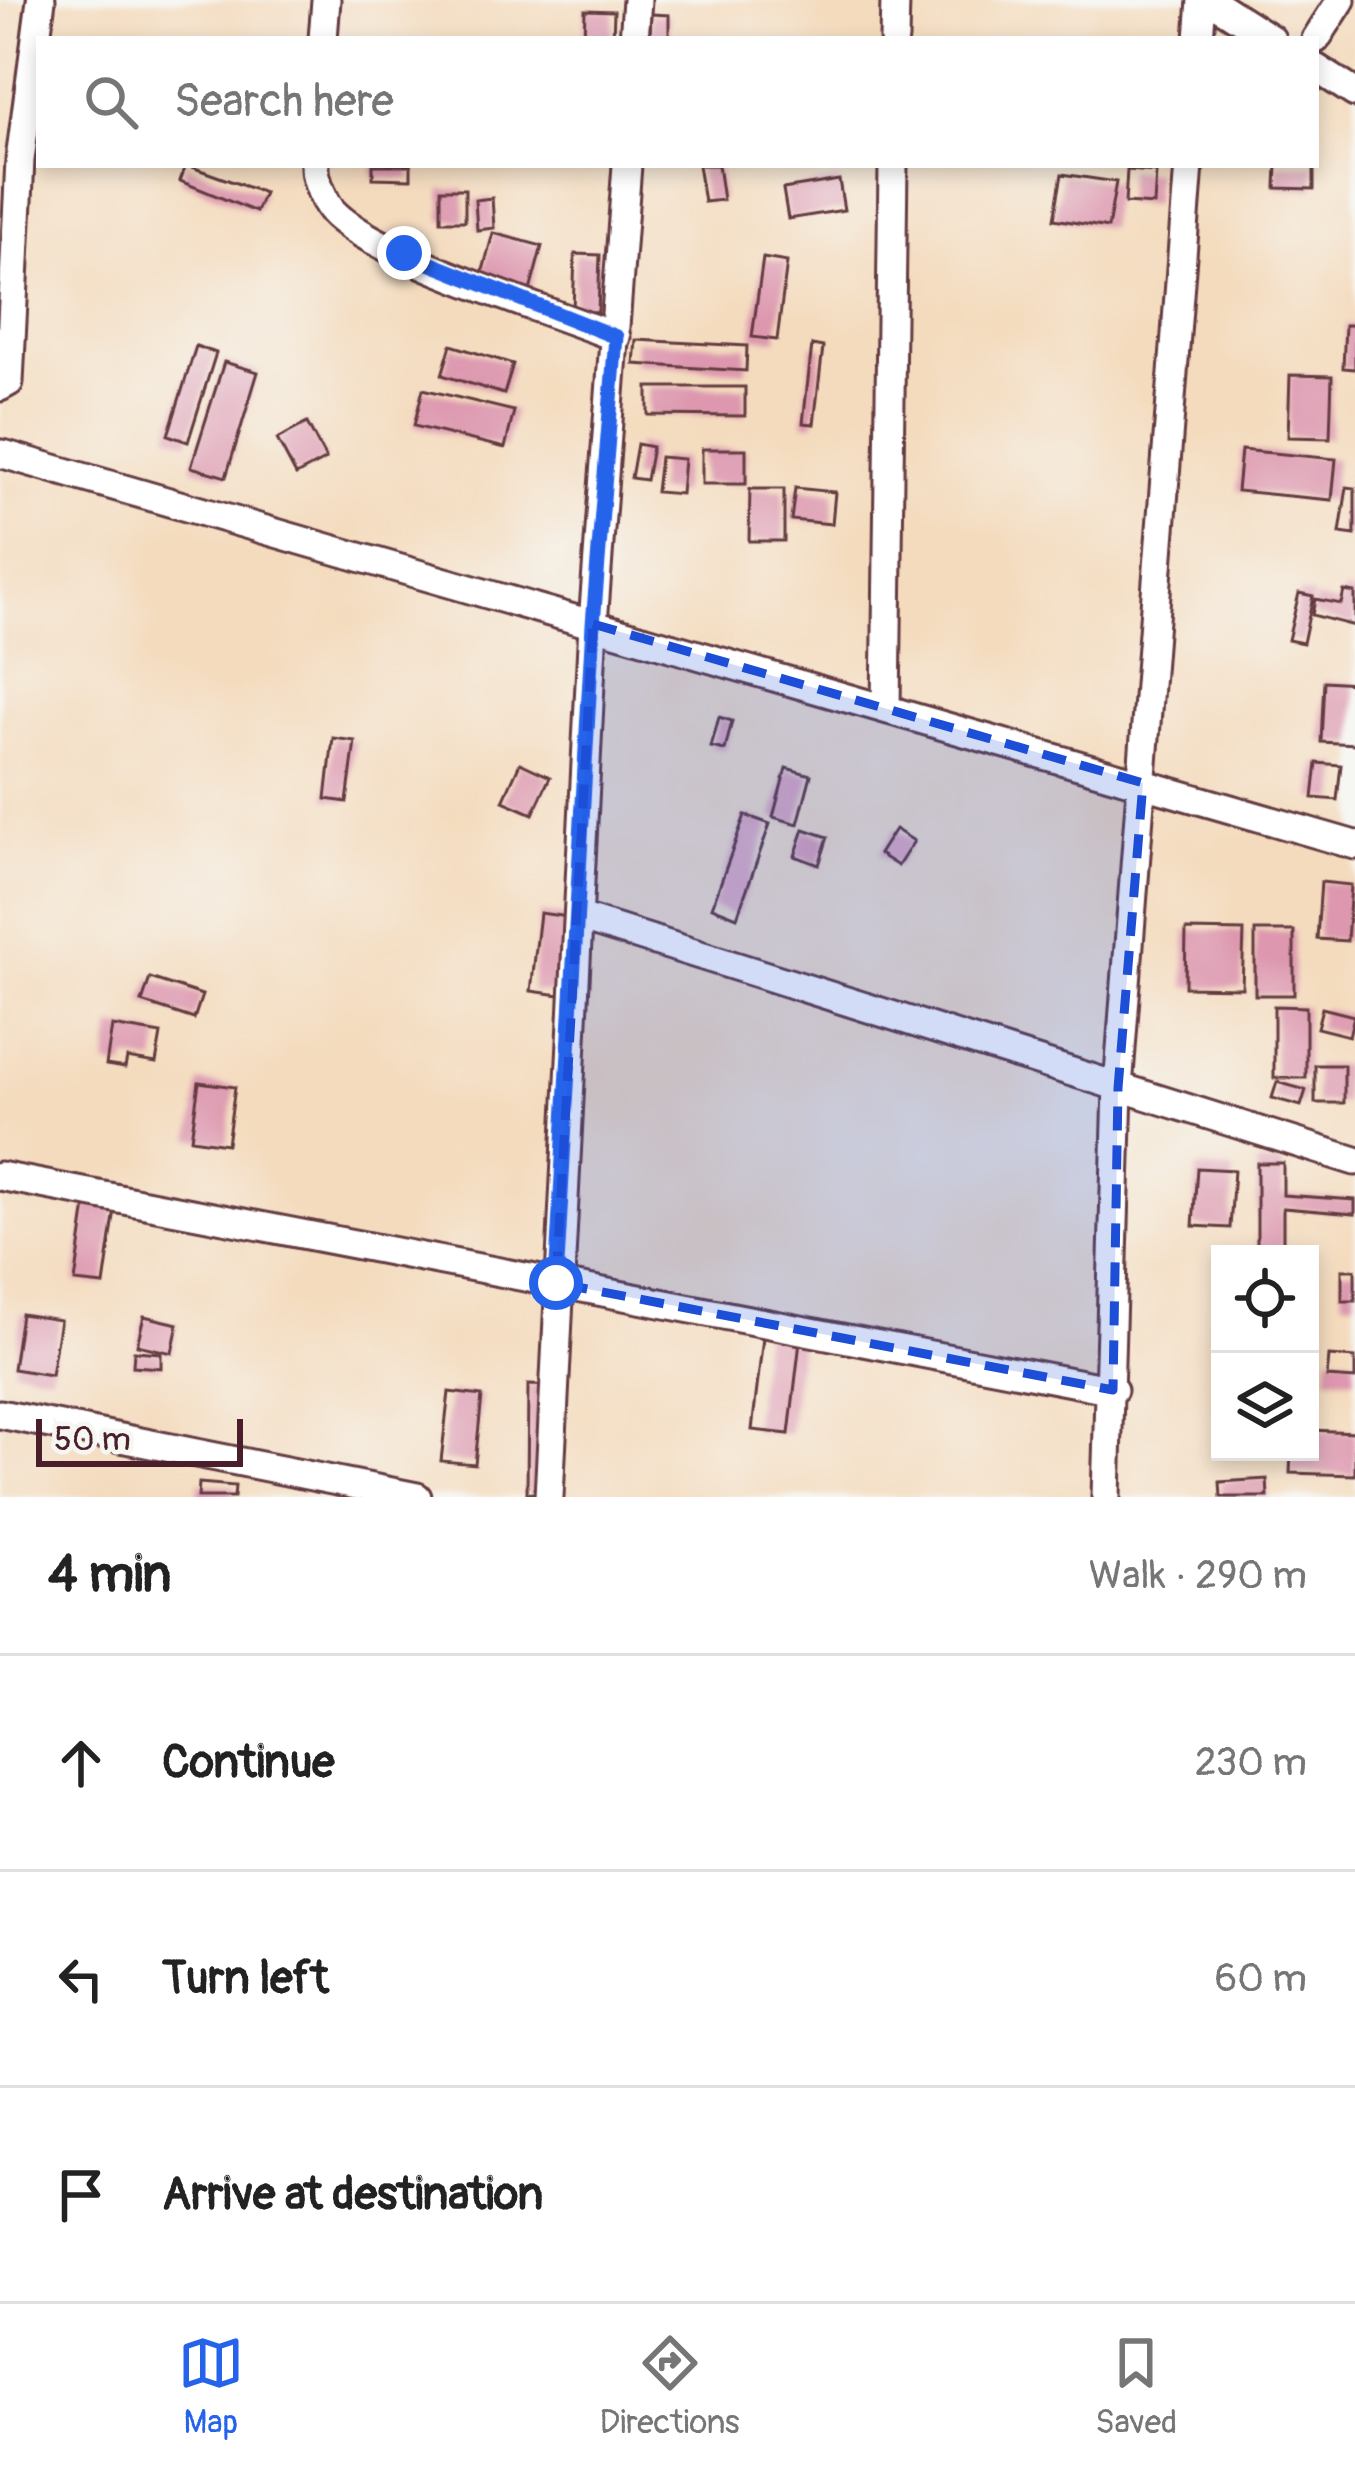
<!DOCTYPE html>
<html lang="en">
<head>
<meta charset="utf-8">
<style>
	:root { --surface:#fff; --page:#f2f2f2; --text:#222; --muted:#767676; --line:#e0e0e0; --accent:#2563eb }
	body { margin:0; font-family:Pangolin,sans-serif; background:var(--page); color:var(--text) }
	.controls { position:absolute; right:36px; bottom:36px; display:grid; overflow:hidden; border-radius:0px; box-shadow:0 6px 18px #0003 }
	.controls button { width:108px; height:108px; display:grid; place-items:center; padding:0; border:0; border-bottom:3px solid var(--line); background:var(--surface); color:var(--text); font:60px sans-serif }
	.scale { position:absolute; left:36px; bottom:30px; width:207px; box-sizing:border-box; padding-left:12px; border:6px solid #4a1f2b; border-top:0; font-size:33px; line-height:42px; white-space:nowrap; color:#4a1f2b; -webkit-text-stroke:9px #f6f6f2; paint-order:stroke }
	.stop { position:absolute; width:36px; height:36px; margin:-27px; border:9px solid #2563eb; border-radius:50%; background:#fff }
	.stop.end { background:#2563eb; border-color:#fff; box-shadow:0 3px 12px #0008 }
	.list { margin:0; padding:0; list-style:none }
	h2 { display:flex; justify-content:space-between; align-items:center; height:156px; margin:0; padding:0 48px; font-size:51px }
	h2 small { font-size:39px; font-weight:400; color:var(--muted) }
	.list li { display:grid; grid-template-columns:78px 1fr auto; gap:36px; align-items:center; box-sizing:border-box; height:216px; padding:0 48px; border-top:3px solid var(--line) }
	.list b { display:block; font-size:45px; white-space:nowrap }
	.list em { font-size:39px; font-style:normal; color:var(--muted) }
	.icon { flex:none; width:66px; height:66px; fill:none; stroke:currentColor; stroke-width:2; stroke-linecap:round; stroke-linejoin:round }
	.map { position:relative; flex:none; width:1355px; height:1497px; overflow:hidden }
	.search { position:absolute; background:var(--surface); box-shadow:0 6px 18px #0003; left:36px; right:36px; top:36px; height:132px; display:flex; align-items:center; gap:30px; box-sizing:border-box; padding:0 42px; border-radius:0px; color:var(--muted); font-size:45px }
	.sheet { height:804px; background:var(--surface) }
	nav { display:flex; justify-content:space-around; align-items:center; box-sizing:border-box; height:168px; border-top:3px solid var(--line); background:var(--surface); font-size:33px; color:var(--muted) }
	nav a { display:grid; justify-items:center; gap:6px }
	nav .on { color:var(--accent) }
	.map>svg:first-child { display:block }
</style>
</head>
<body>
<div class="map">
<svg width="1355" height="1497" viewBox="0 0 1355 1497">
	<rect width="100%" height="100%" fill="#f6f6f2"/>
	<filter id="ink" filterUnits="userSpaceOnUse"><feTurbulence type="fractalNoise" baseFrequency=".00833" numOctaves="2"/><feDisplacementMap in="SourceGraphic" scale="24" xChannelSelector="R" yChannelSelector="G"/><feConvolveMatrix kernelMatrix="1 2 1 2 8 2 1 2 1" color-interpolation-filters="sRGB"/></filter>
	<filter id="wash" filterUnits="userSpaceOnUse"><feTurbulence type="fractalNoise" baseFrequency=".004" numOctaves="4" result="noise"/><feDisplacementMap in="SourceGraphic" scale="48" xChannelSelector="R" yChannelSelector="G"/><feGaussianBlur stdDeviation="2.7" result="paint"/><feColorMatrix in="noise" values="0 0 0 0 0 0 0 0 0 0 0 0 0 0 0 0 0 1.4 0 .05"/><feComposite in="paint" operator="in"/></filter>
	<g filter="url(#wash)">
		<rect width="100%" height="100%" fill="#f4dbbe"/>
		<g id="blocks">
			<g fill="#dd98af">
				<path d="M585 10 614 11 613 39 584 38Z"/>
				<path d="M651 14 669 15V39H650Z"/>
				<path d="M186 165 264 193 256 212 180 181Z"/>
				<path d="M373 165H411V179L373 178Z"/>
				<path d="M698 165H718L723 200 704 202Z"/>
				<path d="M1277 165H1314V189L1276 188Z"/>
				<path d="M1127 170 1156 172 1154 205 1125 203Z"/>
				<path d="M1062 174 1116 182 1108 228 1054 219Z"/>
				<path d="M839 180 844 210 788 219 783 189Z"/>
				<rect x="441" y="189" width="24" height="32"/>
				<path d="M492 198 494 228 477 230 475 200Z"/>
				<path d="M493 233 542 246 530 291 481 278Z"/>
				<path d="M575 254 600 255 598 312 573 311Z"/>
				<path d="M763 258 787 262 777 340 752 337Z"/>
				<path d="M1345 325H1355V369L1343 368Z"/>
				<path d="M636 340 747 346 746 371 634 364Z"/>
				<path d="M451 345 513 364 504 394 442 375Z"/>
				<path d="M812 345 823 347 814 424 803 423Z"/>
				<path d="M196 346 216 353 188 442 168 435Z"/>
				<path d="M224 362 258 372 226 477 191 467Z"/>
				<path d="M1290 375 1332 376 1330 438 1288 437Z"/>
				<path d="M648 387H745V416L648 415Z"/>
				<path d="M423 389 514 411 505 448 414 426Z"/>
				<path d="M307 423 326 459 296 475 277 439Z"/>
				<path d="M637 444 652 447 646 480 631 478Z"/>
				<rect x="702" y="449" width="44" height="35"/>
				<path d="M1241 450 1336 459 1332 500 1237 491Z"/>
				<path d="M660 457 684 459 681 494 656 492Z"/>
				<path d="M1347 487 1355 488V535L1340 533Z"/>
				<path d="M795 488 835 492 832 524 791 520Z"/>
				<path d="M750 489H784V541H749Z"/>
				<path d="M1344 591 1355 593V626L1312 615 1315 599 1341 604Z"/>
				<path d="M1299 593 1313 596 1303 643 1288 640Z"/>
				<path d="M1324 681 1355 683V744L1321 742Z"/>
				<path d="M719 717 732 721 725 750 711 747Z"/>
				<path d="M333 738 355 741 347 802 326 799Z"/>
				<path d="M520 763 550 777 533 814 503 801Z"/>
				<path d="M1317 763 1341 765 1337 800 1313 798Z"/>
				<path d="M786 768 811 775 798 824 773 817Z"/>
				<path d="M745 815 770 824 737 917 712 907Z"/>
				<path d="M804 829 828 837 819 865 795 856Z"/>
				<path d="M895 829 914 841 898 866 879 854Z"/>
				<path d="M1321 882 1351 885 1347 941 1317 939Z"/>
				<path d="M540 913 569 917 560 995 531 991Z"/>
				<path d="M1186 930 1244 931 1242 988 1185 987Z"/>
				<rect x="1255" y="931" width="39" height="64"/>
				<path d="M150 978 202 995 194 1019 142 1002Z"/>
				<path d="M1274 1006 1306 1007V1078H1274Z"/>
				<path d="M1322 1008 1354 1016 1349 1036 1317 1028Z"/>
				<path d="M112 1026 161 1034 156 1063 127 1058 125 1068 106 1065Z"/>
				<rect x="1315" y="1065" width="29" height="38"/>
				<path d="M199 1082 235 1087 227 1144 191 1139Z"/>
				<path d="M1277 1082 1306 1090 1301 1106 1272 1098Z"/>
				<path d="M1257 1163H1283V1195L1355 1200V1214L1283 1208V1254H1257Z"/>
				<path d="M1197 1168 1234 1170 1230 1228 1193 1226Z"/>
				<path d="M87 1198 116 1202 104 1285 75 1282Z"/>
				<rect x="1342" y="1270" width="13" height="31"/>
				<path d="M21 1314 60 1320 51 1375 13 1369Z"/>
				<path d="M144 1316 178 1324 172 1353 137 1345Z"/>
				<path d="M764 1329 801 1333 789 1434 752 1430Z"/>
				<path d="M134 1351 161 1353V1368L133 1366Z"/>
				<path d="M1329 1356 1355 1358V1379L1327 1377Z"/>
				<path d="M528 1385 555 1386 553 1494 527 1493Z"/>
				<path d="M449 1392 482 1396 475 1464 441 1461Z"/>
				<path d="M1310 1430 1355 1432V1475L1290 1473 1291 1452H1310Z"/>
				<path d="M1267 1479 1268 1497H1221L1220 1482Z"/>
				<path d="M199 1483 235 1486 234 1497H198Z"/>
			</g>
		</g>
	</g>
	<g filter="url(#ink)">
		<use href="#blocks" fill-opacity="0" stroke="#643b41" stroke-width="3"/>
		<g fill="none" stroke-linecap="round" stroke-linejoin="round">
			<g stroke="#643b41" stroke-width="33">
				<g id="minor">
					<path d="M1210 0 1271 39"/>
					<path d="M323 39 326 0"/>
					<path d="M634 39 637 0"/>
					<path d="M894 39 895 0"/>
					<path d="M1199 39 1202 0"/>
					<path d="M1316 39 1341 0"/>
					<path d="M1316 68 1355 93"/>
					<path d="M315 165C314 179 325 205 336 215 385 260 548 310 616 337"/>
					<path d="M0 387 9 382 20 160 41 0"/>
					<path d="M3 454 1355 845"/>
					<path d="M886 709 893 165"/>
					<path d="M579 917 1355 1161"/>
					<path d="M0 1176 1113 1390"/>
					<path d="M0 1414 417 1497"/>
					<path d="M549 1497 593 624 627 165"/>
					<path d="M1106 1497 1118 1088 1189 165"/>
				</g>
			</g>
			<use href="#minor" stroke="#fff" stroke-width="27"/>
		</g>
	</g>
	<g fill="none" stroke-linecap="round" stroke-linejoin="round" filter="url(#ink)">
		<path stroke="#2563eb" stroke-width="15" d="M404 253 616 337 593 624 556 1283"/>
	</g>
	<path fill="#1d4ed8" fill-opacity="0.2" stroke="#1d4ed8" stroke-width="9" stroke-dasharray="24 15" stroke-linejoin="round" d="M593 624 1143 783 1118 1088 1113 1390 556 1283Z"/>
</svg>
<div class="controls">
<button><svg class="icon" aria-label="locate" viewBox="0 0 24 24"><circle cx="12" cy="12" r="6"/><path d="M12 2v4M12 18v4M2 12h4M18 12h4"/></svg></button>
<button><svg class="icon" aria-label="layers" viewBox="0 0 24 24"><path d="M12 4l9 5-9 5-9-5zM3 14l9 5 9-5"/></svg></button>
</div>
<div class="scale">50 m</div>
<div class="stop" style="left:556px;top:1283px"></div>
<div class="stop end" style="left:404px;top:253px"></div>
<div class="search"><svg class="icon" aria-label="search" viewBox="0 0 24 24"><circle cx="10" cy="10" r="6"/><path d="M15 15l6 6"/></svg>Search here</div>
</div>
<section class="sheet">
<h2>4 min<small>Walk · 290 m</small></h2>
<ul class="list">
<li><svg class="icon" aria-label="ahead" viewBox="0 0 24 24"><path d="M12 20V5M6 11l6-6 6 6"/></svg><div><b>Continue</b></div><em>230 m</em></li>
<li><svg class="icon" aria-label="left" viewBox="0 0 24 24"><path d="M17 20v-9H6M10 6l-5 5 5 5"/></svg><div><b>Turn left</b></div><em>60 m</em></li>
<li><svg class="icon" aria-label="arrive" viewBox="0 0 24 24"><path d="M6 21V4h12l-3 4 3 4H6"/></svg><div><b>Arrive at destination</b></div></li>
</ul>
</section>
<nav>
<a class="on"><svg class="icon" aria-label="map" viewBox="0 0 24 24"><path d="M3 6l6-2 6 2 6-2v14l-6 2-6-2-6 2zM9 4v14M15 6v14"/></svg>Map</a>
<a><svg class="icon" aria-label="directions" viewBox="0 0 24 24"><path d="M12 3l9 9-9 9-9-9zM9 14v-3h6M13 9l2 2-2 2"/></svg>Directions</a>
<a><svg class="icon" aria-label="saved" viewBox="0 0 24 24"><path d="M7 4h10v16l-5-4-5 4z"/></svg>Saved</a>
</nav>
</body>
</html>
